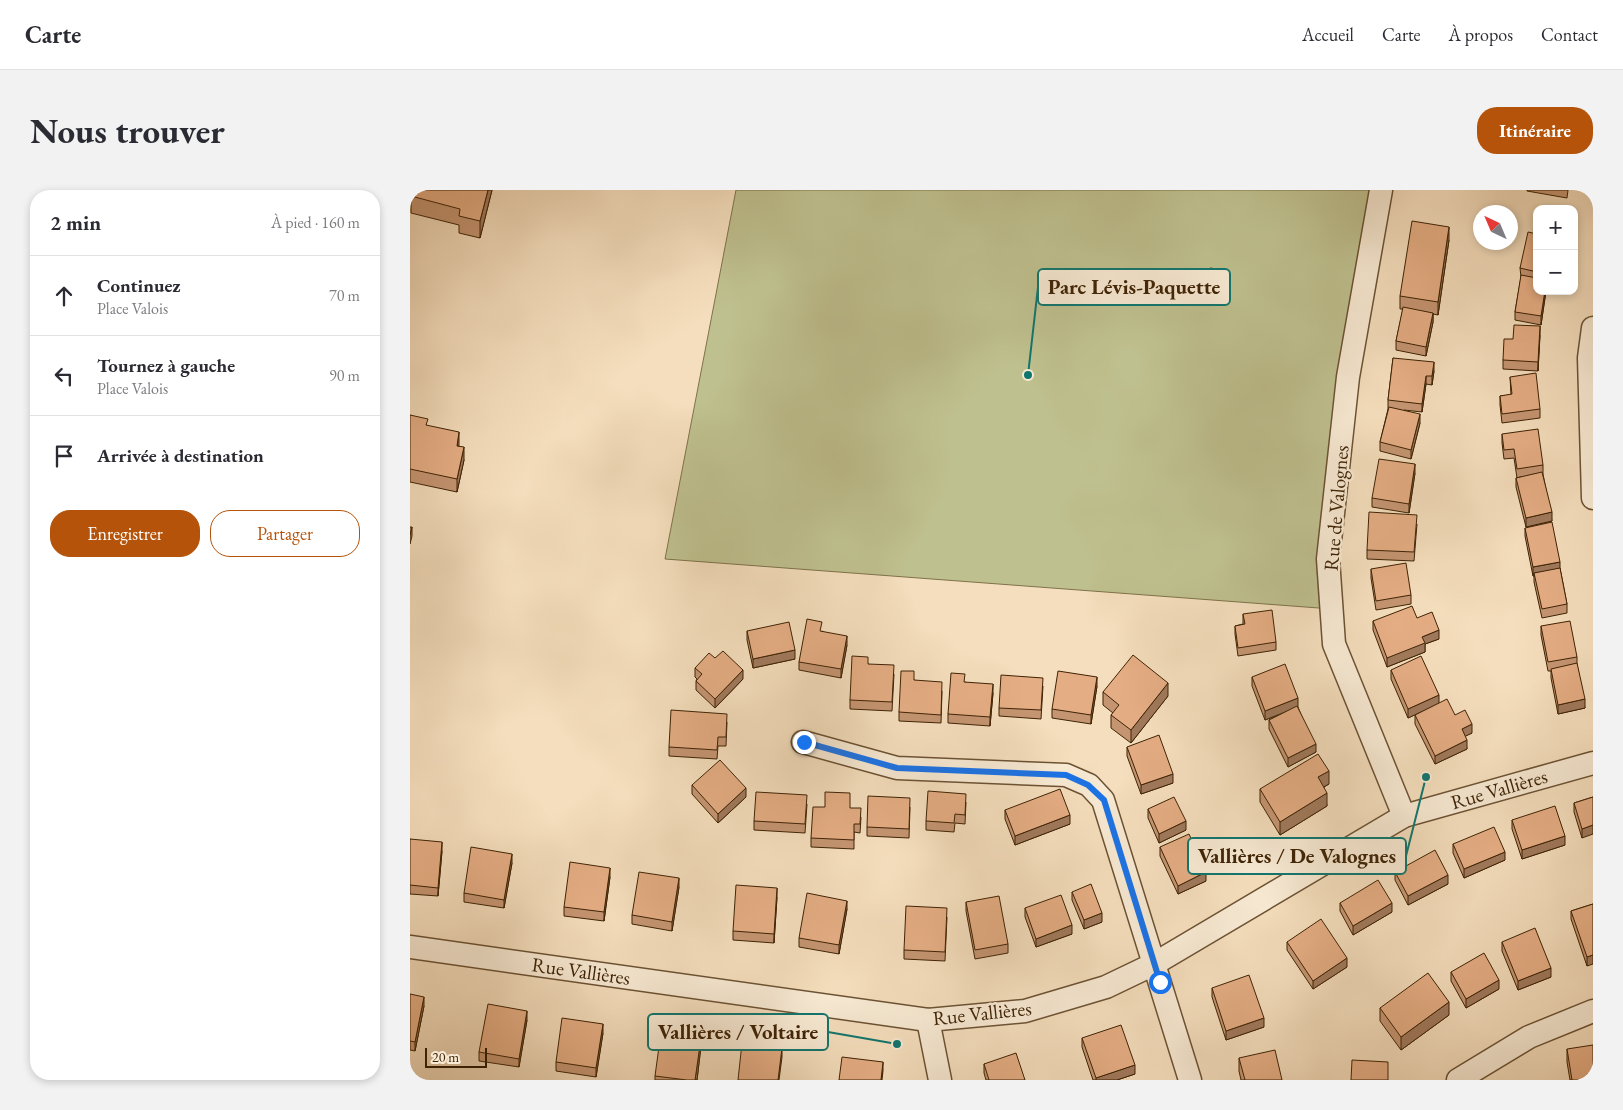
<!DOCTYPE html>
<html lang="fr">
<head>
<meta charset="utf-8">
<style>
	:root { --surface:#fff; --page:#f2f2f3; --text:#2b2b33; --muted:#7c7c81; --line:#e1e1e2; --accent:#b45309 }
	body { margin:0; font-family:"EB Garamond",serif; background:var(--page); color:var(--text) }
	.controls { position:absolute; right:15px; top:15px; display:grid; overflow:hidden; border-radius:10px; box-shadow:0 2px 8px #0003 }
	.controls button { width:45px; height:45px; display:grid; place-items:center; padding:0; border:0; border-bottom:1px solid var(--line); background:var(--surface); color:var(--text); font:25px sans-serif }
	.compass { position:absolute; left:1063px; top:15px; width:45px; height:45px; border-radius:50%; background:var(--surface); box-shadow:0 2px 8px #0003; rotate:316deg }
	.scale { position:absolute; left:15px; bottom:12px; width:62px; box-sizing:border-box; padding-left:5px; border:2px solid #3e2305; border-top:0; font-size:14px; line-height:18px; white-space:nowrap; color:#3e2305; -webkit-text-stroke:4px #f8ead4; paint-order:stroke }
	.stop { position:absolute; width:15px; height:15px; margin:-11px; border:4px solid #1a73e8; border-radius:50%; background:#fff }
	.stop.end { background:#1a73e8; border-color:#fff; box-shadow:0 1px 5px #0008 }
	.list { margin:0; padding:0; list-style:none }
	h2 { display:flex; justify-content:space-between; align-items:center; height:65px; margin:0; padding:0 20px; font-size:21px }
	h2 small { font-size:16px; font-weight:400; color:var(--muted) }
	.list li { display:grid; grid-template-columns:32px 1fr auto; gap:15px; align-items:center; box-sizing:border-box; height:80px; padding:0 20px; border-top:1px solid var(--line) }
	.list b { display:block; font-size:19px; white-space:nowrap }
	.list p { margin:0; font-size:16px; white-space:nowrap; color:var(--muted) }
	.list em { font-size:16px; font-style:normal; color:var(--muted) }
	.actions { display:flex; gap:10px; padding:15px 20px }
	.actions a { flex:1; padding:11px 0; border:1px solid var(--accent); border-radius:20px; text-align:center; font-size:18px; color:var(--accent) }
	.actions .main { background:var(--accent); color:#fff }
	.icon { flex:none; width:28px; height:28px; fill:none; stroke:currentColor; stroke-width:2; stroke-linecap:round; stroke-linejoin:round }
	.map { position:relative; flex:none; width:1183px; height:890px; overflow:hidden; border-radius:20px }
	header { display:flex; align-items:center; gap:30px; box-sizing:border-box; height:70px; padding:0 25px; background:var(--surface); border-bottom:1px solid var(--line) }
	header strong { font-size:24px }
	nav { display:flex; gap:28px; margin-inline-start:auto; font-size:18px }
	.intro { display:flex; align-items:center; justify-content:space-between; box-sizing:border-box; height:120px; padding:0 30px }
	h1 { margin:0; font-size:35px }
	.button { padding:12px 22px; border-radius:20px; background:var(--accent); color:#fff; font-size:18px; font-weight:700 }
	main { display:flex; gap:30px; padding:0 30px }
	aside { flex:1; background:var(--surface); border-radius:20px; box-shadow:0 2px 8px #0003 }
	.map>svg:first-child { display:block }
</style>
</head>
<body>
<header>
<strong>Carte</strong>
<nav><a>Accueil</a><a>Carte</a><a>À propos</a><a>Contact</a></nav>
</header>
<div class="intro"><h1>Nous trouver</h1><a class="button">Itinéraire</a></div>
<main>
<aside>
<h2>2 min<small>À pied · 160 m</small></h2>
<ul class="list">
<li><svg class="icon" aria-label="ahead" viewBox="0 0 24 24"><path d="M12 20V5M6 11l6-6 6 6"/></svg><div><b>Continuez</b><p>Place Valois</p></div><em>70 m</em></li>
<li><svg class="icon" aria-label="left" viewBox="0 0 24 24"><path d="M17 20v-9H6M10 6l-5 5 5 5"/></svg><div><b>Tournez à gauche</b><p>Place Valois</p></div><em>90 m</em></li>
<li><svg class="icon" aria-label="arrive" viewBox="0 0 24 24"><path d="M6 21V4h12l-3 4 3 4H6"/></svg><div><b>Arrivée à destination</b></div></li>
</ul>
<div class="actions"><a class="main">Enregistrer</a><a>Partager</a></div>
</aside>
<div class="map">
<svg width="1183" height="890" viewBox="0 0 1183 890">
	<rect width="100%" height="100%" fill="#f5debd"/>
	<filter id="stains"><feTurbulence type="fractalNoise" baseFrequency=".004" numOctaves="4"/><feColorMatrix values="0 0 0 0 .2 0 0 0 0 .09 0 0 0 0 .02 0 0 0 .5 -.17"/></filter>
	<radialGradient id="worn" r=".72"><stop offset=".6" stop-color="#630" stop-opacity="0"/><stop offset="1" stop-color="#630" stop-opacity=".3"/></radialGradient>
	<path fill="#bfc08f" stroke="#7e724a" d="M326 0H972L918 369 922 419 255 369Z"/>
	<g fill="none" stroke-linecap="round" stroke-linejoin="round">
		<g stroke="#6c5233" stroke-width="25">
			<g id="street">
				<path d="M971 0 938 187 918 369 924 454 994 626"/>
				<path d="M1183 138 1179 168 1183 308"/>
				<path d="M393 552 487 578 656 585 679 595 693 610 780 890"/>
				<path d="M0 757 518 830 615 821 696 797 744 774 994 626 1183 573"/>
				<path d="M518 830 530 890"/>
				<path d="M1048 890 1119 847 1183 821"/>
			</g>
		</g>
		<use href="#street" stroke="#f8ead4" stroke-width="22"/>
	</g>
	<g fill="#c59572" stroke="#3e2305">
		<path d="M2 0H82L70 48 49 43V35L1 23V6Z"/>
		<path d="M1117 0H1158L1157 8 1117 1Z"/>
		<path d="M1127 44V101H1136L1131 135 1105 130V122L1111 87 1110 78Z"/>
		<path d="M1039 50 1028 125 1023 124V132L1016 166 986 160V151L993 119H990V106Z"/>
		<path d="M814 85 810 111 796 109V104Z"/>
		<path d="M1130 145 1128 181 1093 179V170L1103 149Z"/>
		<path d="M983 168 1024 181 1022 195 1016 194 1012 222 994 220 1010 233 1001 269 970 261V252L978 219V210Z"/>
		<path d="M1100 187 1130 219V228L1092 233 1090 215V206L1101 205Z"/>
		<path d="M0 225 18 236 49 256 54 270 47 302 0 292Z"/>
		<path d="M1092 244 1133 275V284L1142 331 1116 337 1106 297V288L1111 287 1107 288 1104 268 1094 269 1092 253Z"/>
		<path d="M1005 283 999 323 962 317V308Z"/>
		<path d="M1007 334 1004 371 957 369V360Z"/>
		<path d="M1115 338 1150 378 1157 414V423L1132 428 1124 392V386H1123L1115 346Z"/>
		<path d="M961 379 1001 405V414L966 420 961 388Z"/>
		<path d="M833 424 866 452V460L828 466 825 444V436L833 434Z"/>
		<path d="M1007 428 1029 449 1015 454V462L977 477 963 440V431Z"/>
		<path d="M1131 436 1167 467V474L1175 518 1148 524 1141 488V481H1138L1131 445Z"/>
		<path d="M337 441 385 469 343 478 337 450Z"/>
		<path d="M412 441 437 455 431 488 389 480V472Z"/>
		<path d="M305 468 333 489 305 518 286 500V491L287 489 285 487V478Z"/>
		<path d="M458 474 484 484 482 521 440 519V510Z"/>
		<path d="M981 480 1045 525 1062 543 1055 546 1057 559 1025 574 1005 534V525L1013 521 998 528 981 489Z"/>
		<path d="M842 487 888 517 906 562 878 577 859 539V530L874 523 855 530 842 496Z"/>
		<path d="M504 490 532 501 531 533 489 531V522Z"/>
		<path d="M555 492 583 503 580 536 538 533V524Z"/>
		<path d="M633 496 631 529 589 526V518Z"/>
		<path d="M687 496 681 534 642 528V519Z"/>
		<path d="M693 502 758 506 721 553 701 538V525L703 523 693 515Z"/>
		<path d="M317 532 316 556H308L307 569 259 566V557Z"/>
		<path d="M717 557 763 593 731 604 717 566Z"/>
		<path d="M919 594 914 597 917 616 870 645 850 612V599Z"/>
		<path d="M282 595 336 607 308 633 282 604Z"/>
		<path d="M1183 607 1172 648 1164 622V613Z"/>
		<path d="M556 612 555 634 545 633 544 642 516 640V631Z"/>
		<path d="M397 614 395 643 344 640V631Z"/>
		<path d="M500 617 499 648 457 646V637Z"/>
		<path d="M440 618 451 627 450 643 444 642V659L401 657V648Z"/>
		<path d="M738 619 776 640 749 653 738 628Z"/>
		<path d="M595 620 660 634 605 655 595 629Z"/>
		<path d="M1102 630 1155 655 1112 669 1102 639Z"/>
		<path d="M0 649 32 661 28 706 0 704Z"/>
		<path d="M1043 654 1095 670 1054 688 1043 663Z"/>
		<path d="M750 657 796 691 768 704 750 666Z"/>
		<path d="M102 673 94 718 54 712V703Z"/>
		<path d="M985 682 1038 694 998 715 985 690Z"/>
		<path d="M200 687 194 731 154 726V717Z"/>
		<path d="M269 697 262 741 222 734V725Z"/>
		<path d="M662 702 692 732 674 739 662 710Z"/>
		<path d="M367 707 364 753 323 750V741Z"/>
		<path d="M556 712 598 754V763L565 769 556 721Z"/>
		<path d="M930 713 982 722 943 745 930 721Z"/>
		<path d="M1183 714 1177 776 1161 729V721Z"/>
		<path d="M615 718 662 744 626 757 615 727Z"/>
		<path d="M437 719 429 764 389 757V748Z"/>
		<path d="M537 727 535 771 494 769V760Z"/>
		<path d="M877 752 937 777 903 799 877 760Z"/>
		<path d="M1092 752 1141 787 1108 800 1092 761Z"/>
		<path d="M1041 782 1089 799 1056 818 1041 791Z"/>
		<path d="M802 798 854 837 816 850 802 807Z"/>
		<path d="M0 804 14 816 5 861 0 860Z"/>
		<path d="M970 818 1039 825 991 860 970 831Z"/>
		<path d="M117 830 109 877 69 871V862Z"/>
		<path d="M193 843 186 887 146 881V872Z"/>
		<path d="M672 848 725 884 707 890H683L672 857Z"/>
		<path d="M291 856 287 890H245V886Z"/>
		<path d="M1157 859 1183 890H1160L1157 872Z"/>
		<path d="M829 868 872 890H831L829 881Z"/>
		<path d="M574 874 615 890H576L574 883Z"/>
	</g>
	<g fill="#a0795c" stroke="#3e2305">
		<path d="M78 0H82L70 48V31Z"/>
		<path d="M1039 37V50L1028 125V112Z"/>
		<path d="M814 80V85L810 111V107Z"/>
		<path d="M1135 101H1136L1131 135V126Z"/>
		<path d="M1023 123V132L1016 166V157Z"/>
		<path d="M1130 136V145L1128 181V172Z"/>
		<path d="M1024 172V181L1022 195V186Z"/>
		<path d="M1016 186V194L1012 222V214Z"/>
		<path d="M1010 224V233L1001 269V260Z"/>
		<path d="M49 242V255L47 269V256Z"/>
		<path d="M54 257V270L47 302V289Z"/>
		<path d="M1005 274V283L999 323V314Z"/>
		<path d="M1142 322V331L1116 337V328Z"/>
		<path d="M2 337V346L0 354V345Z"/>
		<path d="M1150 372V380L1124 383V386H1123V377Z"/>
		<path d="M1029 440V449L1015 454V462L977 477V468L1012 447Z"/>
		<path d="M437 446V455L431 488V479Z"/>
		<path d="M385 460V469L343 478V469Z"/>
		<path d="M333 480V489L305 518V509Z"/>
		<path d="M687 487V496L681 534V525Z"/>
		<path d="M758 493V506L721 553V540Z"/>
		<path d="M583 494V503L580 536V527Z"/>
		<path d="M1029 505V514L998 528V519Z"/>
		<path d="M888 508V517L855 530V521Z"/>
		<path d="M1175 509V518L1148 524V515Z"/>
		<path d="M1062 534V543L1052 548V539Z"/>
		<path d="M1057 550V559L1025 574V566Z"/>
		<path d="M906 554V562L878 577V568Z"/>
		<path d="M919 581V594L908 600V587Z"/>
		<path d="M763 584V593L731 604V595Z"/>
		<path d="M336 598V607L308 633V624Z"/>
		<path d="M917 603V616L870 645V632Z"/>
		<path d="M660 625V634L605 655V646Z"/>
		<path d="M776 631V640L749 653V644Z"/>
		<path d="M1183 635V644L1172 648V639Z"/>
		<path d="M1155 646V655L1112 669V660Z"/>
		<path d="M32 652V661L28 706V698Z"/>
		<path d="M1095 662V670L1054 688V679Z"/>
		<path d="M102 664V673L94 718V710Z"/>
		<path d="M200 678V687L194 731V722Z"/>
		<path d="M796 682V691L768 704V696Z"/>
		<path d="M1038 685V694L998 715V706Z"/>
		<path d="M269 688V697L262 741V732Z"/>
		<path d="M367 698V707L364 753V744Z"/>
		<path d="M437 711V719L429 764V755Z"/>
		<path d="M982 713V722L943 745V736Z"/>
		<path d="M692 723V732L674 739V730Z"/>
		<path d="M662 735V744L626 757V749Z"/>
		<path d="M1183 765V774L1177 776V767Z"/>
		<path d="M937 768V777L903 799V791Z"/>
		<path d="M1141 778V787L1108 800V791Z"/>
		<path d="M1089 790V799L1056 818V809Z"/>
		<path d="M14 807V816L5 861V852Z"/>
		<path d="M1039 812V825L991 860V847Z"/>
		<path d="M117 821V830L109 877V869Z"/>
		<path d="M854 828V837L816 850V841Z"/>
		<path d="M193 834V843L186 887V878Z"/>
		<path d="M291 848V856L287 890H285Z"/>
		<path d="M372 858V867L369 890H368Z"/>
		<path d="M473 872V881L472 890H471Z"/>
		<path d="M725 875V884L707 890H686V888Z"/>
	</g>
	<g fill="#e5ad84" stroke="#3e2305">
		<path d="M2 0H78L70 31 49 26 50 19 1 6Z"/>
		<path d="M1002 31 1039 37 1028 112 990 106Z"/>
		<path d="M1118 42 1127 44V82L1110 78Z"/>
		<path d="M800 78 814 80 810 107 796 104Z"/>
		<path d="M1111 85 1127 88V101H1135L1131 126 1105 122Z"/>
		<path d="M993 117 1023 123 1016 157 986 151Z"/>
		<path d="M1104 135 1130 136 1128 172 1093 170 1094 149H1103Z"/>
		<path d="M983 168 1024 172 1022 186H1016L1012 214 978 210Z"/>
		<path d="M1126 183 1130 219 1092 224 1090 206 1102 204 1100 187Z"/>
		<path d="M979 217 1010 224 1001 260 970 252Z"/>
		<path d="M0 225 18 229 16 235 49 242 47 256 54 257 47 289 0 279Z"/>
		<path d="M1128 239 1133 275 1107 279 1104 259 1094 260 1092 244Z"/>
		<path d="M969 269 1005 274 999 314 962 308Z"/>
		<path d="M1132 282 1142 322 1116 328 1106 288Z"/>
		<path d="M959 322 1007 325 1004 362 957 360Z"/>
		<path d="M1142 332 1150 372 1123 377 1115 338Z"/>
		<path d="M0 337H2L0 345Z"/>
		<path d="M996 373 1001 405 966 411 961 379Z"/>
		<path d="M1150 378 1157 414 1132 419 1124 383Z"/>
		<path d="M1002 416 1007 428 1022 422 1029 440 1012 447 1015 453 977 468 963 431Z"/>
		<path d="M862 420 866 452 828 458 825 436 835 434 833 424Z"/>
		<path d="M397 429 412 432 410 441 437 446 431 479 389 472Z"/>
		<path d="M1160 431 1167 467 1138 472 1131 436Z"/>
		<path d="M379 432 385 460 343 469 337 441Z"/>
		<path d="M313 461 333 480 305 509 286 491 292 484 285 478 299 463 305 468Z"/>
		<path d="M723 465 758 493 721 540 701 525 709 515 693 502Z"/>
		<path d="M442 466 458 467V474L484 475 482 512 440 510Z"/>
		<path d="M1011 466 1029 505 998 519 981 480Z"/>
		<path d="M1167 473 1175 509 1148 515 1141 479Z"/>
		<path d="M875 474 888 508 855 521 842 487Z"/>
		<path d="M491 481H504V490L532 492 531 525 489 522Z"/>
		<path d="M648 481 687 487 681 525 642 519Z"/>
		<path d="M541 483 555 484 554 492 583 494 580 527 538 524Z"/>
		<path d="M591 485 633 488 631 520 589 518Z"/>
		<path d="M1037 509 1045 525 1055 520 1062 534 1052 539 1057 550 1025 566 1005 525Z"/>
		<path d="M887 516 906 554 878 568 859 530Z"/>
		<path d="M261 520 317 524 316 547H308L307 560 259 557Z"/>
		<path d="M749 545 763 584 731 595 717 557Z"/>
		<path d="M908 564 919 581 908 587 917 603 870 632 850 599Z"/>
		<path d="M310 570 336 598 308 624 282 595Z"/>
		<path d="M650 599 660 625 605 646 595 620Z"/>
		<path d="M518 601 556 604 555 625 545 624 544 633 516 631Z"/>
		<path d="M346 602 397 605 395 634 344 631Z"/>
		<path d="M415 602 440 603V618H451L450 634H444V650L401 648 403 617H415Z"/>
		<path d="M458 606 500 608 499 639 457 637Z"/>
		<path d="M764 607 776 631 749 644 738 619Z"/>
		<path d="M1183 607V635L1172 639 1164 613Z"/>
		<path d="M1145 616 1155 646 1112 660 1102 630Z"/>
		<path d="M1084 637 1095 662 1054 679 1043 654Z"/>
		<path d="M779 644 796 682 768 696 750 657Z"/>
		<path d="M0 649 32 652 28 698 0 695Z"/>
		<path d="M61 657 102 664 94 710 54 703Z"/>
		<path d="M1025 660 1038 685 998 706 985 682Z"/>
		<path d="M160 672 200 678 194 722 154 717Z"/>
		<path d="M229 682 269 688 262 732 222 725Z"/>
		<path d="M968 690 982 713 943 736 930 713Z"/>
		<path d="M681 694 692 723 674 730 662 702Z"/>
		<path d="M326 695 367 698 364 744 323 741Z"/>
		<path d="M397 703 437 711 429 755 389 748Z"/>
		<path d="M651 705 662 735 626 749 615 718Z"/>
		<path d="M589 706 598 754 565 760 556 712Z"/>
		<path d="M1183 714V765L1177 767 1161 721Z"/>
		<path d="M496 716 537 718 535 762 494 760Z"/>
		<path d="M911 729 937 768 903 791 877 752Z"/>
		<path d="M1125 738 1141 778 1108 791 1092 752Z"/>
		<path d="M1074 763 1089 790 1056 809 1041 782Z"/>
		<path d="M1018 783 1039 812 991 847 970 818Z"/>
		<path d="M839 785 854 828 816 841 802 798Z"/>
		<path d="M0 804 14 807 5 852 0 851Z"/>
		<path d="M78 814 117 821 109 869 69 862Z"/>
		<path d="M152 828 193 834 186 878 146 872Z"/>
		<path d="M711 835 725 875 686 888 672 848Z"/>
		<path d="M251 842 291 848 285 890H277L245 886Z"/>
		<path d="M332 853 372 858 368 890H328Z"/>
		<path d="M1183 855V890H1162L1157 859Z"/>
		<path d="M865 860 872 890H835L829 868Z"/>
		<path d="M606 863 615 890H579L574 874Z"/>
		<path d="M432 867 473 872 471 890H429Z"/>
		<path d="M942 870 978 872V890H941Z"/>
	</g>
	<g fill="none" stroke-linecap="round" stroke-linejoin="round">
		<path stroke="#1a73e8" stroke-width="6" d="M394 552 487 578 656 585 678 595 694 610 750 792"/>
	</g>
	<g text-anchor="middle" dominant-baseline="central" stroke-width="5" stroke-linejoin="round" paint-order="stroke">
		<g font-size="20" fill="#3e2305" stroke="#f8ead4">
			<text transform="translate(926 318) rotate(-85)">Rue de Valognes</text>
			<text transform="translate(1089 599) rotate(-16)">Rue Vallières</text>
			<text transform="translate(171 781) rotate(8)">Rue Vallières</text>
			<text transform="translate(572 823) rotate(-6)">Rue Vallières</text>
		</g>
	</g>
	<path fill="none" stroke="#0f766e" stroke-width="2" d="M618 185L628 97M1016 587L996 666M487 854L418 842"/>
	<g fill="#0f766e" stroke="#f8ead4" stroke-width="2">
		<circle cx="618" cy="185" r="5"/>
		<circle cx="1016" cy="587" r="5"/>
		<circle cx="487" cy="854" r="5"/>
	</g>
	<g fill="#f8ead4" stroke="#0f766e" stroke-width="2">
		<rect x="628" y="79" width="192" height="36" rx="5"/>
		<rect x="778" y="648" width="218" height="36" rx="5"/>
		<rect x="238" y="824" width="180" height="36" rx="5"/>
	</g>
	<g font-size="21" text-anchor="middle" font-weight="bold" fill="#3e2305">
		<text x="724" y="104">Parc Lévis-Paquette</text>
		<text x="887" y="673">Vallières / De Valognes</text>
		<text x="328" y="849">Vallières / Voltaire</text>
	</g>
	<rect width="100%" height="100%" filter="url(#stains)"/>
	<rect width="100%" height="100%" fill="url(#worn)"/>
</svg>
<div class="controls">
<button>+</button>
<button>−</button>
</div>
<svg class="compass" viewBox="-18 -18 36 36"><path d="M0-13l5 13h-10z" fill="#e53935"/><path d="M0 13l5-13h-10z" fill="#7c7c81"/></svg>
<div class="scale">20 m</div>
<div class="stop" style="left:750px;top:792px"></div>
<div class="stop end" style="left:394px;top:552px"></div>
</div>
</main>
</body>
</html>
